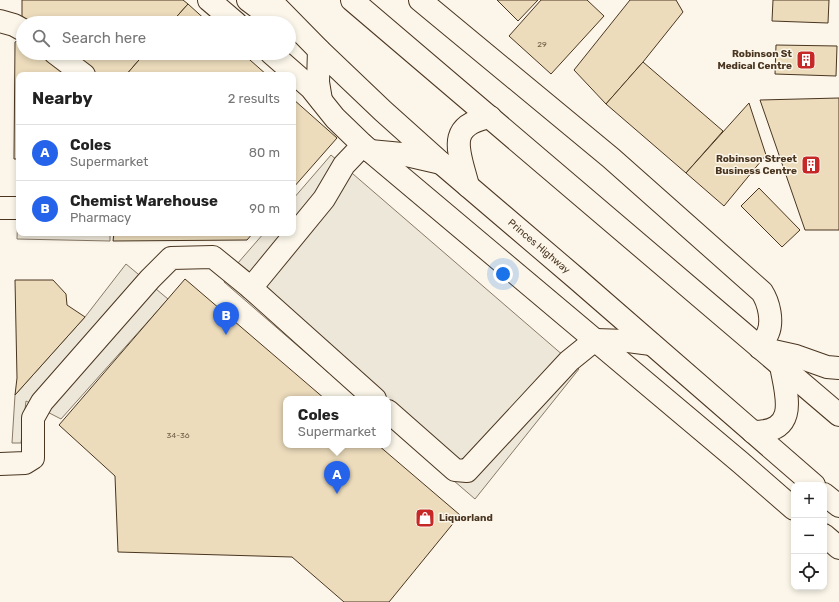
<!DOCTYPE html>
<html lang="en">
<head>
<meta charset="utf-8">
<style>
	:root { --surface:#fff; --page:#f2f2f2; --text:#222; --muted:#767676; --line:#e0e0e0; --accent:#2563eb }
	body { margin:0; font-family:Rubik,sans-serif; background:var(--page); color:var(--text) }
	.controls { position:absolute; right:12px; bottom:12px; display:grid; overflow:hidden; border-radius:8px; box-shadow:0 2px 6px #0003 }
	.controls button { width:36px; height:36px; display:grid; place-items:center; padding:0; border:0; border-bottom:1px solid var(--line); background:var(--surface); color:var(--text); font:20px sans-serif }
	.you { position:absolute; left:503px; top:274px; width:14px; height:14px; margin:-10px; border:3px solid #fff; border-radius:50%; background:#1a73e8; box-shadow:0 0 0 6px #1a73e833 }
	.badge { display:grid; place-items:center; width:26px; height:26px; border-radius:50%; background:var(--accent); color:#fff; font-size:13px; font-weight:700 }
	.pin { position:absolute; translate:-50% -33px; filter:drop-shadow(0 1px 2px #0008) }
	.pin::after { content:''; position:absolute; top:21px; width:14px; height:12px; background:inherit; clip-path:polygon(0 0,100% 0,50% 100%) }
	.popup { position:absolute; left:283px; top:396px; width:108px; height:52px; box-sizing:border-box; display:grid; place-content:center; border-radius:8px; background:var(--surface); filter:drop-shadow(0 1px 3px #0005); font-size:13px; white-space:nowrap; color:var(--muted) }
	.popup b { font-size:15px; color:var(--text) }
	.popup::after { content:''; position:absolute; left:50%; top:100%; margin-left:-8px; border:8px solid transparent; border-top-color:var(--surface) }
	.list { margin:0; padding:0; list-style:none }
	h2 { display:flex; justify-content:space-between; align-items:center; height:52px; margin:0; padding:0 16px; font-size:17px }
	h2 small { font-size:13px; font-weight:400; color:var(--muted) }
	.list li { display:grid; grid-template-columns:26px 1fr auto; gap:12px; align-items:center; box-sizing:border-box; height:56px; padding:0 16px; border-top:1px solid var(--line) }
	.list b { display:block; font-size:15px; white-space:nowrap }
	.list p { margin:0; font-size:13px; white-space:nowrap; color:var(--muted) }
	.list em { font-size:13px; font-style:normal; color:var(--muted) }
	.icon { flex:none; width:22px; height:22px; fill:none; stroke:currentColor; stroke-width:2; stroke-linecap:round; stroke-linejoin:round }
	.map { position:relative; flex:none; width:839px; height:602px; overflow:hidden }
	.search { position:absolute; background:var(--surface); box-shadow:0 2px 6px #0003; left:16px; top:16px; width:280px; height:44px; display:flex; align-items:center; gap:10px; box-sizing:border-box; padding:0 14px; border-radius:22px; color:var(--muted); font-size:15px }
	.panel { position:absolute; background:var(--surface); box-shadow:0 2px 6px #0003; left:16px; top:72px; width:280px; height:164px; border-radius:8px }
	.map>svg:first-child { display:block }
</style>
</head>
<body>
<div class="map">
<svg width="839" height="602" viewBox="0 0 839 602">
	<rect width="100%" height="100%" fill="#fbf6e9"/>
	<g fill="#ede7d9" stroke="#887966">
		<path d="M331 155 579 369 475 499 388 424V399H359L224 282 231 271 264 233H293V199Z"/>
		<path d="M19 171V233H110V241L17 239Z"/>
		<path d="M126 264 168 299 61 419 26 401 21 443H12L15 395 85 317Z"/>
	</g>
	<g fill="#ecdcbc" stroke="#4a3520">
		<path d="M22 0H183L188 4 171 23H30L22 16Z"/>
		<path d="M497 0H538L518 21Z"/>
		<path d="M541 0H587L604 16 551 74 509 36Z"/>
		<path d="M630 0H676L683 12 643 62 606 104 574 70Z"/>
		<path d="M773 0H829L828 23 772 21Z"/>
		<path d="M188 4 209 23H171Z"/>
		<path d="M22 39 23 40V53H39L66 75H19V159H14L15 42Z"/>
		<path d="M776 45 837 46 836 76 775 74Z"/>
		<path d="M69 53H145L126 75H96Z"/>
		<path d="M145 53H242L267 75H126Z"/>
		<path d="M643 62 723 131 686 173 606 104Z"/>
		<path d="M839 98V230H805L760 100Z"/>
		<path d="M293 99 337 138 293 188Z"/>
		<path d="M749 103 766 155 724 206 686 173Z"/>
		<path d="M759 188 800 230 782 247 741 206Z"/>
		<path d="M114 233H253L247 240 113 241Z"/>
		<path d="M185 279 325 399H286V445H378L460 515 389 602H344L292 557 118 552 115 476 59 425Z"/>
		<path d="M15 280H53L66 294 67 305 85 317 15 395 17 378Z"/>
	</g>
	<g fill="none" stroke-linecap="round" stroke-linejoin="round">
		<g stroke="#4a3520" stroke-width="24">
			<g id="minor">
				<path d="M209 0 236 23"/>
				<path d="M420 0 611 158 762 292C769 303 773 321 768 333 766 338 762 343 760 348L796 356 827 367 839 368"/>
				<path d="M0 21 14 25 23 30"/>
				<path d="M319 50 318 82 321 100"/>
				<path d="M55 53 84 75"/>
				<path d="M271 53 311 88 335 118 363 145 740 462 794 509"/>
				<path d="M370 151 402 154 441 163"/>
				<path d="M0 208H18"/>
				<path d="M251 288 324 199 344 165 363 145"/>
				<path d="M388 411 455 470 467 471 569 361 595 340 628 341 651 344"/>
				<path d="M0 464 25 463 33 458V418L42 402 150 279 171 258 213 257 251 288 375 399"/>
				<path d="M824 535 839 548"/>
			</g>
		</g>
		<g stroke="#4a3520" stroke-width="24">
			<path id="major" d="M248 0 279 23"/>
		</g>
		<g stroke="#4a3520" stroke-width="24">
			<g id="highway">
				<path id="s1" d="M270 0 319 50 383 111 441 163 577 279 814 485"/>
				<path d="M352 0 839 415"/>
				<path d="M468 186C460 153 444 126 490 117"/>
				<path d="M753 432C799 432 787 397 781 366"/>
				<path d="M824 494 839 506"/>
			</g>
		</g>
		<use href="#minor" stroke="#fbf6e9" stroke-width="22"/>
		<use href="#major" stroke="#fbf6e9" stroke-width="22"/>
		<use href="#highway" stroke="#fbf6e9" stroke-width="22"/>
	</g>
	<defs>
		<g id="building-square" transform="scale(1)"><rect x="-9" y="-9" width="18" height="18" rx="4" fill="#c62828" stroke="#fbf6e9"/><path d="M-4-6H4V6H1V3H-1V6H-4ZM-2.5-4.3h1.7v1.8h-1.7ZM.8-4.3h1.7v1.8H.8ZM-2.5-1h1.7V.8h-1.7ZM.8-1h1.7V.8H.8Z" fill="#fff"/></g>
		<g id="shop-square" transform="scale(1)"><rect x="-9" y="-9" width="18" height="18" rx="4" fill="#c62828" stroke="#fbf6e9"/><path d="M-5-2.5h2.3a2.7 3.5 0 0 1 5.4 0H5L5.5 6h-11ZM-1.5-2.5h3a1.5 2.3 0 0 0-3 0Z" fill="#fff"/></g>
	</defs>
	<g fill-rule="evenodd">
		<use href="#building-square" x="806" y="60"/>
		<use href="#building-square" x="811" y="165"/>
		<use href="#shop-square" x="425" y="518"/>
	</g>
	<g text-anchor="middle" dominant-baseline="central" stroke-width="3" stroke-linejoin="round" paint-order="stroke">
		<g font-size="8" fill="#725f47">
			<text x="542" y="44">29</text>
			<text x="178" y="435">34-36</text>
		</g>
		<g font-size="10" font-weight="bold" fill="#4a3520" stroke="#fbf6e9" text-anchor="end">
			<text x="792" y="54">Robinson St<tspan x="792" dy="12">Medical Centre</tspan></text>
			<text x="797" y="159">Robinson Street<tspan x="797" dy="12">Business Centre</tspan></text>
			<text x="439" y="518" text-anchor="start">Liquorland</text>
		</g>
		<g font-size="10" fill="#4a3520" stroke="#fbf6e9">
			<text stroke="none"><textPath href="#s1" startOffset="365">Princes Highway</textPath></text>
		</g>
	</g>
</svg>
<div class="controls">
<button>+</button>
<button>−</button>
<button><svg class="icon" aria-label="locate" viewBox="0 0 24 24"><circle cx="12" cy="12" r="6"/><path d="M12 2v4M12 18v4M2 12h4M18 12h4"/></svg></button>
</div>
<div class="you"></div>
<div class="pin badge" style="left:337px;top:494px">A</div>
<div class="popup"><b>Coles</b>Supermarket</div>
<div class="pin badge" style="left:226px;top:335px">B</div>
<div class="search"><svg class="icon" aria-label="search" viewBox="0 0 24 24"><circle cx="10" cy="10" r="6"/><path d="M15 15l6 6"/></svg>Search here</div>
<section class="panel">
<h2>Nearby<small>2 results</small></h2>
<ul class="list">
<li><span class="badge">A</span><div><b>Coles</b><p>Supermarket</p></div><em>80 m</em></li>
<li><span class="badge">B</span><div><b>Chemist Warehouse</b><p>Pharmacy</p></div><em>90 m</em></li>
</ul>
</section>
</div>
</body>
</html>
